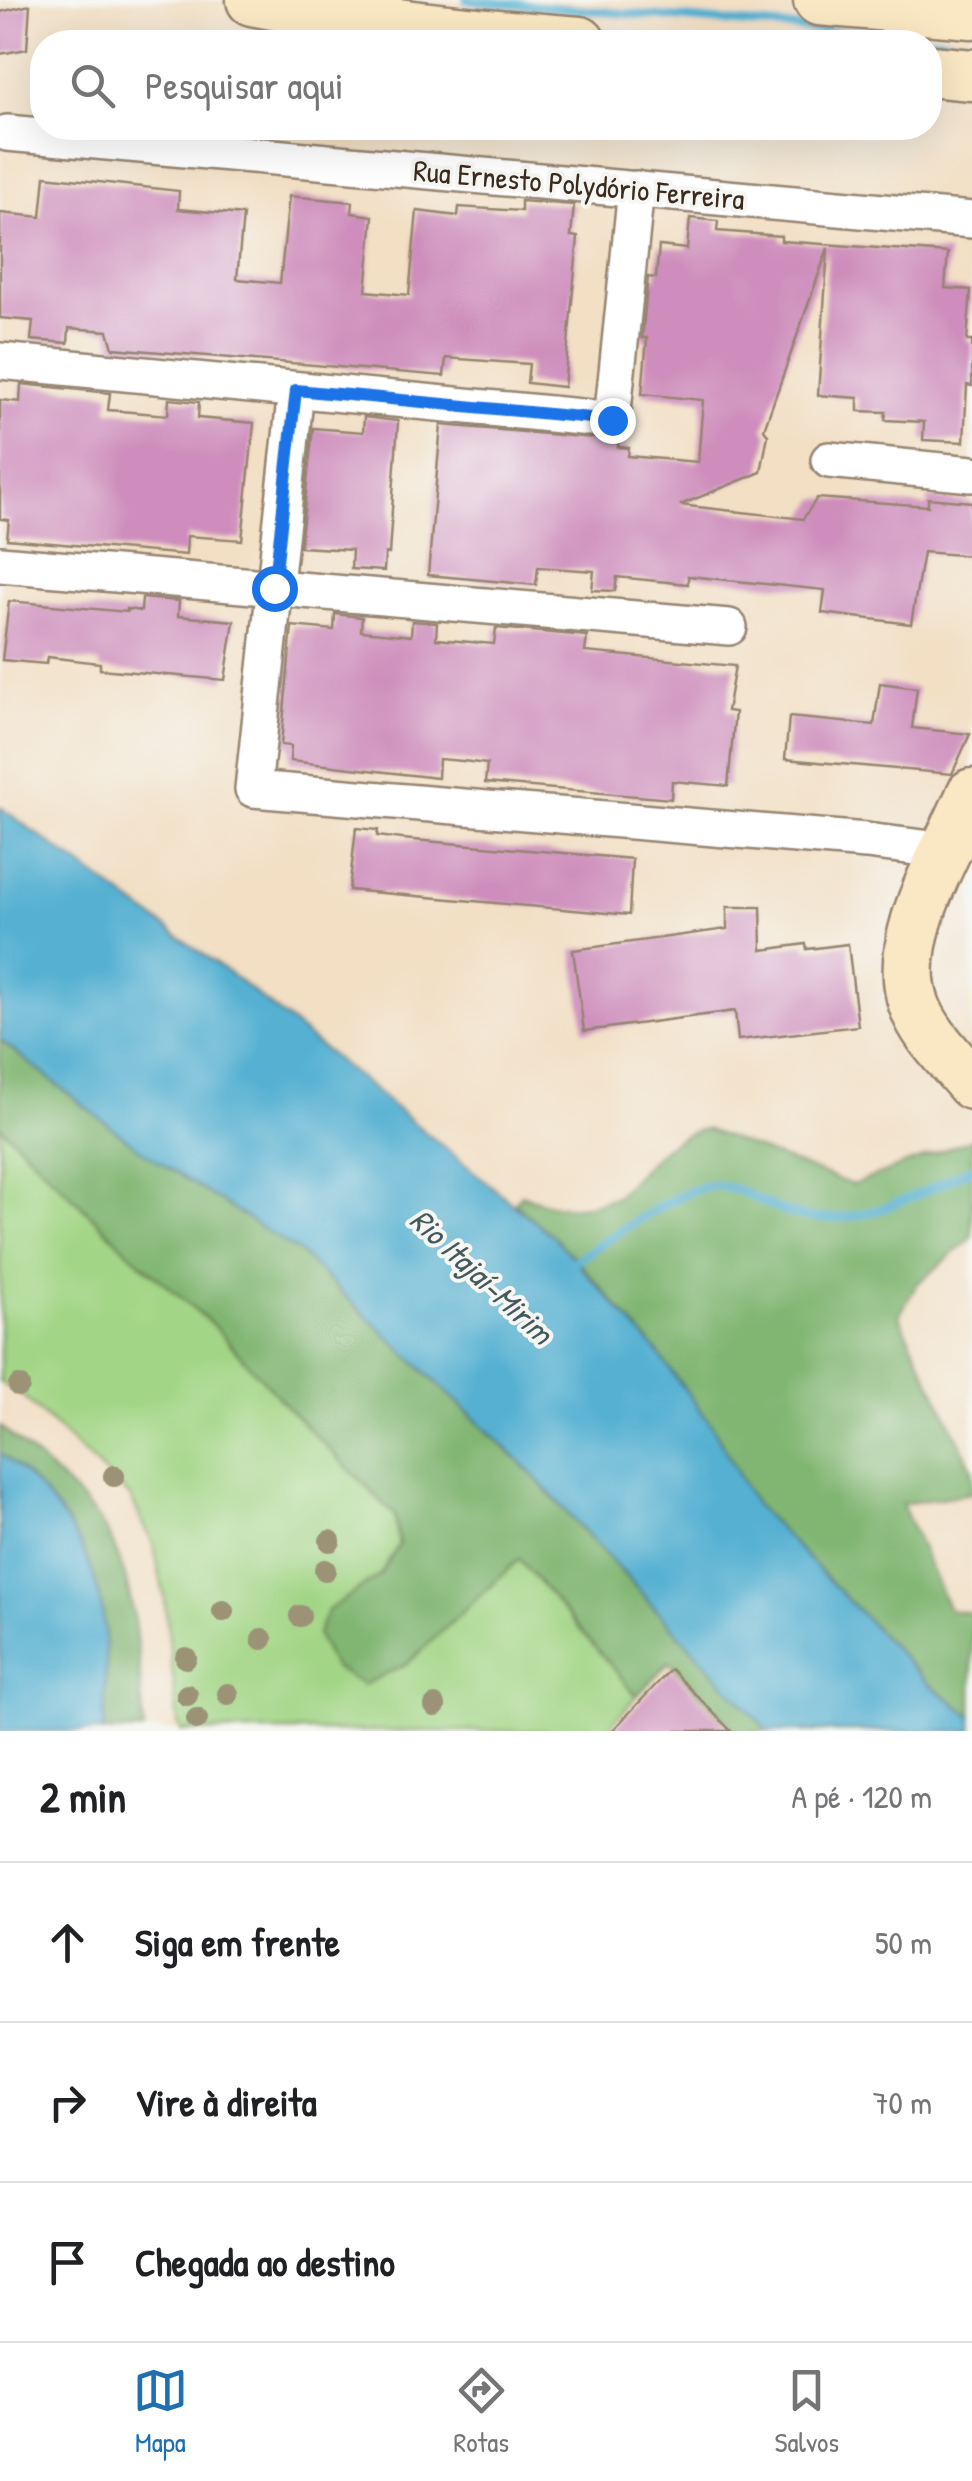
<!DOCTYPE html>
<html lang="pt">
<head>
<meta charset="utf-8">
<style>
	:root { --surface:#fff; --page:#f2f2f2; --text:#202124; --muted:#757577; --line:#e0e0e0; --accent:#1f6fb2 }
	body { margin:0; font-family:"Patrick Hand",sans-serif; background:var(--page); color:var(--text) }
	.stop { position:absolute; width:30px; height:30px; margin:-22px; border:8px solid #1a73e8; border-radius:50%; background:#fff }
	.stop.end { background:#1a73e8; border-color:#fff; box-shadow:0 2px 10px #0008 }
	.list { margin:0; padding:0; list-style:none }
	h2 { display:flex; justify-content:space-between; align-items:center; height:130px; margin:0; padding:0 40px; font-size:42px }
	h2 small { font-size:32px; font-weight:400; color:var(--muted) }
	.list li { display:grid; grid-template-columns:65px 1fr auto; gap:30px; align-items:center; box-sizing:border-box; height:160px; padding:0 40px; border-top:2px solid var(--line) }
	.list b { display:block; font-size:38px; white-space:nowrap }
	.list em { font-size:32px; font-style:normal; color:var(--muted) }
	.icon { flex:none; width:55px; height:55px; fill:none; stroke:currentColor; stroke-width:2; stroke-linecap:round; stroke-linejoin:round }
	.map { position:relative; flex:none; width:972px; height:1731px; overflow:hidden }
	.search { position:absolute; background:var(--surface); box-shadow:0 10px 40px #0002; left:30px; right:30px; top:30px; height:110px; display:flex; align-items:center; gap:25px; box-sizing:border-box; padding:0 35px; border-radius:40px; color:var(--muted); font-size:38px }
	.sheet { height:610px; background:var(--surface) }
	nav { display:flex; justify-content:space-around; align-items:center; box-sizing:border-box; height:140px; border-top:2px solid var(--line); background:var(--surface); font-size:28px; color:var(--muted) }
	nav a { display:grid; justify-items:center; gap:5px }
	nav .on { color:var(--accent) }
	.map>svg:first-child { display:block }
</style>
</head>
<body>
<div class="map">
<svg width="972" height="1731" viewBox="0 0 972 1731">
	<rect width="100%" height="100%" fill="#f6f6f2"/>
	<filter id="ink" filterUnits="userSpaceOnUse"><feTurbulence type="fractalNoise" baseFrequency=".01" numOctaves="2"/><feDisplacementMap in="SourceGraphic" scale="20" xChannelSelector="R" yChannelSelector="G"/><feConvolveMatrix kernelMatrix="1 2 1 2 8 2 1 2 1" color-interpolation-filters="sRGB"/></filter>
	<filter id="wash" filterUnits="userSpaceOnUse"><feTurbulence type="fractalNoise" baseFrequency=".0048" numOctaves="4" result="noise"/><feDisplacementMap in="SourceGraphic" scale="40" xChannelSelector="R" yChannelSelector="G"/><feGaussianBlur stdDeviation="2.25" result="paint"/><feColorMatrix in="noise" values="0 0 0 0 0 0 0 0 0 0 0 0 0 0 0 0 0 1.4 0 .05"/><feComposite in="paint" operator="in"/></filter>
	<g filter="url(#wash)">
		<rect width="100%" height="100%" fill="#f2dfc4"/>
		<path fill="#a2d585" stroke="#6e8052" stroke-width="2.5" d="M0 1126 135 1258 211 1323 290 1410 395 1515 399 1545 380 1575 329 1610 408 1663 519 1558 637 1696 605 1731H181L178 1724 165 1601 154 1546 131 1498 24 1397 0 1382Z"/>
		<g fill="#81b672" stroke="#5e7048" stroke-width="2.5">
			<path d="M0 1040 142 1151 299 1252 522 1464 768 1731H735L669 1662 637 1696 519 1559 408 1663 363 1685 333 1667 317 1635 328 1610 380 1575 399 1545 395 1515 290 1410 211 1323 135 1258 0 1126Z"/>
			<path d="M705 1129 852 1185 972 1139V1238L916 1285 899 1316 972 1468V1493L902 1504 949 1610 972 1613V1716L928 1683 754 1503 712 1426 655 1349 577 1260 515 1203 521 1194C554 1209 580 1211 615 1197 642 1171 667 1135 705 1129Z"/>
			<path d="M0 1426C33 1456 73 1486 100 1522 138 1574 139 1669 144 1731H104C105 1684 110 1629 96 1583 81 1533 41 1485 0 1453Z"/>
		</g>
		<g fill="#54b0d2" stroke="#486d78" stroke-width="2.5">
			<path d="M0 807 236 978 554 1237 655 1349 712 1426 754 1503 928 1683 972 1716V1731H768L527 1468 299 1252 142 1151 0 1040Z"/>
			<path d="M0 1453C42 1485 81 1532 96 1583 110 1629 105 1684 104 1731H0Z"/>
		</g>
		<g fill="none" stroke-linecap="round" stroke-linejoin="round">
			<g stroke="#54b0d2" stroke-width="9">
				<path d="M467 0 972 43"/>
				<path d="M568 1266C598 1246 677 1190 709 1186 737 1183 763 1206 789 1213 850 1233 918 1195 972 1168"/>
			</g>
		</g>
		<g id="blocks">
			<g fill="#ce8dbc">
				<path d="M30 5 27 49 0 54V12Z"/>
				<path d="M45 176 179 191 178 209 243 215 237 279 280 283 289 196 353 202 352 213 373 216 366 291 409 295 417 211 458 216 459 207 521 211V201L574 205 571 236 578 237 564 387 527 383 529 364 446 358 444 376 113 348 108 331 69 328 68 343 31 340 33 321 0 318V213L41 217Z"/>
				<path d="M690 218 718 221 717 231 781 236V241L948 253 945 288 971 290 967 341H972V386L967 385 964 442 923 440 924 422 885 420 886 412 858 411V398L818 395 828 248 764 429 768 435 761 472 680 505 803 519 817 498 928 506V498L972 502V556L923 552 911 624 822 613 825 590 688 576V584L617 577 615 591 592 590 594 571 538 567 536 585 428 575 441 425 618 440V447L629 448 628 456 698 462 703 400 642 394 647 338H642L648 277 656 278 659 246 687 249Z"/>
				<path d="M21 384 110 393 108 410 168 415 169 399 199 402 198 418 254 423 242 540 187 536 186 555 7 539 9 520 0 519V400L20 402Z"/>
				<path d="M364 417 398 421 389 554 385 553 384 571 351 569 352 550 300 547 313 428 363 432Z"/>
				<path d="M142 598 179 601 178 616 234 621 225 680 100 669V663L47 657 46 664 2 660 9 601 127 612V609L141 611Z"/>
				<path d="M335 614 362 617 361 631 411 636 412 621 437 623 436 639 494 644 496 628 587 636 585 652 735 666 727 711 735 712 728 786 672 781 671 799 485 783 487 764 463 761 439 759 438 778 290 761 291 746 281 745 292 626 334 630Z"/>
				<path d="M880 683 917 688 912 728 970 734 952 774 785 759 789 717 874 725Z"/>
				<path d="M356 828 378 830 377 836 402 839 632 859 629 915 349 890Z"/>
				<path d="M727 907H761L762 950 806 944 807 949 848 944 858 1026 738 1040 735 1011 584 1031 573 950 727 929Z"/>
				<path d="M671 1669 731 1731H612Z"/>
			</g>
		</g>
	</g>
	<g filter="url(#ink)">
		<use href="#blocks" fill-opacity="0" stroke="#968471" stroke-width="2.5"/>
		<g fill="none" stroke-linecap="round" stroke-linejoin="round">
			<g stroke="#968471" stroke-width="40">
				<g id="street">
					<path d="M7 133 972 220"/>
					<path d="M0 361 612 420 636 189"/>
					<path d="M296 390 253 789 866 841 948 851"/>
					<path d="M829 460 972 474"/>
					<path d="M0 564 729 627"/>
				</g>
			</g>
			<g stroke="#968471" stroke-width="55">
				<g id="secondary">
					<path d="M252 0C364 23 466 33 580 42"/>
					<path d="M819 0 972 13"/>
					<path d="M930 71 972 75"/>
					<path d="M972 794C947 854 891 938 914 1004 924 1034 952 1060 972 1084"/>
				</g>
			</g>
			<use href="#street" stroke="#fff" stroke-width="35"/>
			<use href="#secondary" stroke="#fae7c3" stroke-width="50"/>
		</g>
		<g fill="#9c9377">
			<circle cx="19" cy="1386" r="11"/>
			<circle cx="114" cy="1476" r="11"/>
			<circle cx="330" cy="1541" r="11"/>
			<circle cx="325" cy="1570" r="11"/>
			<circle cx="223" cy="1611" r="11"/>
			<circle cx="300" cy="1616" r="11"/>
			<circle cx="262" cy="1639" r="11"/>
			<circle cx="186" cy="1658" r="11"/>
			<circle cx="228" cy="1694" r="11"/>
			<circle cx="187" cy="1695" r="11"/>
			<circle cx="435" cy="1706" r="11"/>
			<circle cx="197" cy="1719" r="11"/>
		</g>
	</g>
	<g fill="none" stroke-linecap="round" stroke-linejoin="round" filter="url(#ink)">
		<path stroke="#1a73e8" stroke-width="12" d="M274 588 296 390 612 420"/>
	</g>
	<g text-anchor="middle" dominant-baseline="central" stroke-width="8" stroke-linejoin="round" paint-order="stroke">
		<g font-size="30" fill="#3b2a1e" stroke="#f6f6f2">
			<text transform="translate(579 184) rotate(5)">Rua Ernesto Polydório Ferreira</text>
		</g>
		<g font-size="32" font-style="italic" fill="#44595d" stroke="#f6f6f2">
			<text transform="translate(482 1276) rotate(43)">Rio Itajaí-Mirim</text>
		</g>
	</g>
</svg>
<div class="stop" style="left:274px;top:588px"></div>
<div class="stop end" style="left:612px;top:420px"></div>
<div class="search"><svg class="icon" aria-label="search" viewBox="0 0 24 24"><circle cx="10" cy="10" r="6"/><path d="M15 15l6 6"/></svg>Pesquisar aqui</div>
</div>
<section class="sheet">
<h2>2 min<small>A pé · 120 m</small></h2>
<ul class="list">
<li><svg class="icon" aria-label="ahead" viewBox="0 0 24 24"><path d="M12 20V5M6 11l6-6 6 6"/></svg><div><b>Siga em frente</b></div><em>50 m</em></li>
<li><svg class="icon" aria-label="right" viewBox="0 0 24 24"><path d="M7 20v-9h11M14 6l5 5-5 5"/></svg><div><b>Vire à direita</b></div><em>70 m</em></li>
<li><svg class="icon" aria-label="arrive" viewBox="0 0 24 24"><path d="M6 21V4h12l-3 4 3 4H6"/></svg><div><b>Chegada ao destino</b></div></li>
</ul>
</section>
<nav>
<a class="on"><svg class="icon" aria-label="map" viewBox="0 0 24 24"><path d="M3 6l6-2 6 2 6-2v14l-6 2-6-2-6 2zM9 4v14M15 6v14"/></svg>Mapa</a>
<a><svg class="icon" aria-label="directions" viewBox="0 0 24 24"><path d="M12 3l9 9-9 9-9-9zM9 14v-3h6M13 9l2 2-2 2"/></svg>Rotas</a>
<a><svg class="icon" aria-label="saved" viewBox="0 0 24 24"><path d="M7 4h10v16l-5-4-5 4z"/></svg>Salvos</a>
</nav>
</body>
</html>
